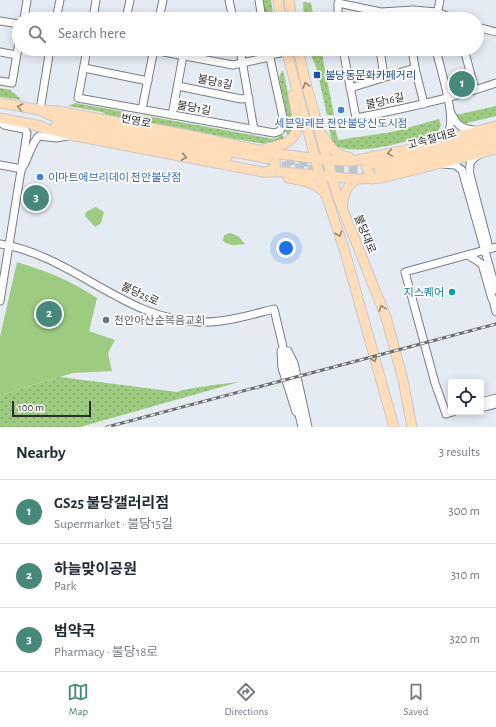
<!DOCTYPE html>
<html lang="en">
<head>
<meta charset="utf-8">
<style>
	:root { --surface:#fff; --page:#f2f2f3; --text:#1f2937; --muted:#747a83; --line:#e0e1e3; --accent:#468879 }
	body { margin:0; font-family:"Alegreya Sans","Noto Sans KR",sans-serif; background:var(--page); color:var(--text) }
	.controls { position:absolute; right:12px; bottom:12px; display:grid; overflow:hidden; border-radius:4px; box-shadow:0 2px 10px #0003 }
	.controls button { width:36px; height:36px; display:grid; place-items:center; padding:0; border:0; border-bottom:1px solid var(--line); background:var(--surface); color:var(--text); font:20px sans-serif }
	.scale { position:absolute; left:12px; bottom:10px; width:79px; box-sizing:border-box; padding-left:4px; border:2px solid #2b2d30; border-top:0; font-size:11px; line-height:14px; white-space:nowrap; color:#2b2d30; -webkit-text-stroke:3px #fff; paint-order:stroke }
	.you { position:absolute; left:286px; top:248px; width:14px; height:14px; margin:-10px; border:3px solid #fff; border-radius:50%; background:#1a73e8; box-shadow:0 0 0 6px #1a73e833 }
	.badge { display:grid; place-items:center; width:26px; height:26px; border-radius:50%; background:var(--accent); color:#fff; font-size:13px; font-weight:700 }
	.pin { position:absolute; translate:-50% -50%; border:2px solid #fff; box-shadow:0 1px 4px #0006 }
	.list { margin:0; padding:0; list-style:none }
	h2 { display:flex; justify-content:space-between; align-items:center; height:52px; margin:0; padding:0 16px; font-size:17px }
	h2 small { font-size:13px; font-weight:400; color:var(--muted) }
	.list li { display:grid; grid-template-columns:26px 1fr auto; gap:12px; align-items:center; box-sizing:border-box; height:64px; padding:0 16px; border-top:1px solid var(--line) }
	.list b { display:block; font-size:15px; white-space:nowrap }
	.list p { margin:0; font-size:13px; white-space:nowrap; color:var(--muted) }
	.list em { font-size:13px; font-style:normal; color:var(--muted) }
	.icon { flex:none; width:22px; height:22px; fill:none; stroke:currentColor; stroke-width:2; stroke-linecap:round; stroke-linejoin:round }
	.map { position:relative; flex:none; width:496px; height:427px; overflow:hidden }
	.search { position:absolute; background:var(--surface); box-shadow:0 2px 10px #0003; left:12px; right:12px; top:12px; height:44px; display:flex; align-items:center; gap:10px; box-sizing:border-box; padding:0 14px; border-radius:22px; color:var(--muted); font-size:15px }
	.sheet { height:244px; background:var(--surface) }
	nav { display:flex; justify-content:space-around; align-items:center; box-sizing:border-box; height:56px; border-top:1px solid var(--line); background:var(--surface); font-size:11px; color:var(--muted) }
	nav a { display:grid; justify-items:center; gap:2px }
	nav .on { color:var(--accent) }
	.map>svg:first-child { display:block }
</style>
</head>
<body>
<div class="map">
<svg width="496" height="427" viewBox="0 0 496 427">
	<defs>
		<pattern id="grass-dots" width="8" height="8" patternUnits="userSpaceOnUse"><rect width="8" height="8" fill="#9dcb7f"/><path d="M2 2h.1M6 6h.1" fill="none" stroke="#80a568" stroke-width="1.8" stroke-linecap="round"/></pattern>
	</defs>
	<rect width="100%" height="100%" fill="#e5ebf3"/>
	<g fill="url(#grass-dots)">
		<path d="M263 0H271L274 19H264Z"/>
		<path d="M303 2 311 3 314 19H304Z"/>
		<path d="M309 49H321L334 115H327L317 70Z"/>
		<path d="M283 70 292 112 294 127 289 137 285 131 287 115 279 77Z"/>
		<path d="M0 88 10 90 22 100 0 97Z"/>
		<path d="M75 103 268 138 274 139 282 135 286 139 270 144H265L114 118 102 112 68 106Z"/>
		<path d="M496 106V116L463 124H461L456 115Z"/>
		<path d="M439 119 441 125 437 133C409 140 359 158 333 145L328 125 334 124 338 140 392 132Z"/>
		<path d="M60 377 177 392C181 389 229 383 239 382L80 427H0V395Z"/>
	</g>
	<g fill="#9dcb7f">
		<path d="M96 207 104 212 101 223 95 227 85 216 86 212Z"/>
		<path d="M230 233 238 236 245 244C236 245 231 247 223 241L224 235Z"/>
		<path d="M17 262C46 271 72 281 97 298L89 331 115 340 108 353 112 371 73 373 0 395V337Z"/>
	</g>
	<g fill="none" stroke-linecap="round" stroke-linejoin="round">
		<g stroke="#c0c5cc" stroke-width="9" stroke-dasharray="9 4.5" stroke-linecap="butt">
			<path d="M286 160 323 164"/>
			<path d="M268 164 315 170H375"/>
		</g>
		<g stroke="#787e85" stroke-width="9">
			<g id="minor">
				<path d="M229 0 233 19"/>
				<path d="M259 0 262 19"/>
				<path d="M24 19 27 0"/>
				<path d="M56 19 60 0"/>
				<path d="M93 19 96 0"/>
				<path d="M126 19 130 0"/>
				<path d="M159 19 163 0"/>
				<path d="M338 19V3L381 12 413 10 437 12 454 19"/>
				<path d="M436 19 440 0"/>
				<path d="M0 21 19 24"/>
				<path d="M477 27 496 32"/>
				<path d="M87 49 78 98 274 133 280 131 284 122 268 49"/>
				<path d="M148 49 233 65 269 57"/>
				<path d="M240 49 254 130"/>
				<path d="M343 49 356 118C403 109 451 99 496 83"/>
				<path d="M380 49 384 77"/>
				<path d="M412 49 415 68"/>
				<path d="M436 49C440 68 454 110 450 127 449 133 445 137 440 140"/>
				<path d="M464 49 475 90"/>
				<path d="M0 52 16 55"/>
				<path d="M269 55 287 52"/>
				<path d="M84 68 148 81"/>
				<path d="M0 81 12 83 19 42"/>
				<path d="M178 86 241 99 249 98"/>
				<path d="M350 88 415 68 424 104"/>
				<path d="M142 109 154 49"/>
				<path d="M40 110 50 49"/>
				<path d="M451 113C457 125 461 129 474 130"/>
				<path d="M172 115 183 56"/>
				<path d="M0 122 4 125 24 129 27 133 0 301"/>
				<path d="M478 155C469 161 469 165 470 175L488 244"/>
				<path d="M443 164 455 165 462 170 496 290"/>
				<path d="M0 165 22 169"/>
				<path d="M24 165C29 156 32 142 39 136L56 138 68 136"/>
				<path d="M0 244C72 255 125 320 199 322 224 323 250 315 274 309L302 427"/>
				<path d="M468 255 482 264 492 299"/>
				<path d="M492 296 496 312"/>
				<path d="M281 351 282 368 296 412"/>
				<path d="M288 351 294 363 308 427"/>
				<path d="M481 402 496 398"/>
				<path d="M481 408 496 404"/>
				<path d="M453 412 446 414 435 383 405 272 496 247"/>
			</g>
		</g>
		<g stroke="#c8c8c9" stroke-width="11">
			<g id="major">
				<path d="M278 0 281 19"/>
				<path d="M289 0 292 19"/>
				<path d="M286 49 320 176 345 252 394 427"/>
				<path d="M298 49 305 80 337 195 386 317 403 380 412 427"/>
				<path d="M0 103 40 110 56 118 269 159"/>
				<path d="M40 110 57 111 184 134 273 153 327 160 352 161 402 151 496 126"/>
				<path d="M0 118 41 126"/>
				<path d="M36 126 70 135 263 172H282L357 179 382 178 496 149"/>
				<path d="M56 126 227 157"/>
				<path d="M323 136C330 146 335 156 349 157"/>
				<path d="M267 148C304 143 299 126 293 95"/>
				<path d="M374 164 397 161 496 134"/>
				<path d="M379 170 397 167 496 142"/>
				<path d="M266 172 274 169C277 161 275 156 268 152"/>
				<path d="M288 178C301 180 319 183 326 195"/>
				<path d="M372 179 366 166 368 160 373 156"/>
				<path d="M342 207C344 195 346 185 357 179"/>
			</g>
		</g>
		<use href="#minor" stroke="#fff" stroke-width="7"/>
		<use href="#major" stroke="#feddb8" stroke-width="9"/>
		<g stroke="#6a6d72" stroke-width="3">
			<path id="rail" d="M107 427 496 324"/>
		</g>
		<use href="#rail" stroke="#fff" stroke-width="1.5" stroke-dasharray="4.5" stroke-linecap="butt"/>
	</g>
	<defs><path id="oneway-chevron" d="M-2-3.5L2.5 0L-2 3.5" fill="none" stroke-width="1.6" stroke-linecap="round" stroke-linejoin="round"/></defs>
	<g stroke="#948574">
		<use href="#oneway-chevron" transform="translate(306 85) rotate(-105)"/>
		<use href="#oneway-chevron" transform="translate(20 107) rotate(-169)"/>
		<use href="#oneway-chevron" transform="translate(390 153) rotate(171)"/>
		<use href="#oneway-chevron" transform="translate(184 157) rotate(11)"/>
		<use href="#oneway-chevron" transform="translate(339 234) rotate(71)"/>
		<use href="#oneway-chevron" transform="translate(382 308) rotate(-110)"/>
		<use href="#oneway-chevron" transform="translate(374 359) rotate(74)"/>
	</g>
	<rect fill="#1a4fb4" stroke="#fff" stroke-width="1.5" x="313" y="71" width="8" height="8" rx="2"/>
	<g fill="#3f7fe0" stroke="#fff" stroke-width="1.5">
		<circle cx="341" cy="110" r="4"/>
		<circle cx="40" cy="177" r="4"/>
	</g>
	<circle fill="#0f9aa8" stroke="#fff" stroke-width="1.5" cx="452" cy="292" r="4"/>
	<circle fill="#6b7280" stroke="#fff" stroke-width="1.5" cx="106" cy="320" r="4"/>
	<g text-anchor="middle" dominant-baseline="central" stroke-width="3.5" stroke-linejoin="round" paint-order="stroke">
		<g font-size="11" fill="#164399" stroke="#fff" text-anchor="start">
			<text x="325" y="75">불당동문화카페거리</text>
		</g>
		<g font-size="11" fill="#2b2d30" stroke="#fff">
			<text transform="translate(215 82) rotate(11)">불당8길</text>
			<text transform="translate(385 101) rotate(-12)">불당16길</text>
			<text transform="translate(194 108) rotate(11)">불당1길</text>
			<text transform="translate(136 121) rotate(11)">번영로</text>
			<text transform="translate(432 139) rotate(-15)">고속철대로</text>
			<text transform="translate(365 234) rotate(68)">불당대로</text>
			<text transform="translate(140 294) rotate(25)">불당25로</text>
		</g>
		<g font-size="11" fill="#366cbe" stroke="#fff">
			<text x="341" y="123">세븐일레븐 천안불당신도시점</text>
			<text x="48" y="177" text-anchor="start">이마트에브리데이 천안불당점</text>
		</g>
		<g font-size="11" fill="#0d838f" stroke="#fff" text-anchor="end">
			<text x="444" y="292">지스퀘어</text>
		</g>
		<g font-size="11" fill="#5b616d" stroke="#fff" text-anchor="start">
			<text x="114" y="320">천안아산순복음교회</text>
		</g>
	</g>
</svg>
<div class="controls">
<button><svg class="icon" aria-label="locate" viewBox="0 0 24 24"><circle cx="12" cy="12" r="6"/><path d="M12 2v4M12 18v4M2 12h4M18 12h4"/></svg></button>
</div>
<div class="scale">100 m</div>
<div class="you"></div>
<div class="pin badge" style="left:462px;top:84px">1</div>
<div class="pin badge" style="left:49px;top:314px">2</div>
<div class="pin badge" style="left:36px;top:198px">3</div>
<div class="search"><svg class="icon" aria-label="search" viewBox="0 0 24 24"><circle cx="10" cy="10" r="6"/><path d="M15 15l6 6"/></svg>Search here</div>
</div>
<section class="sheet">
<h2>Nearby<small>3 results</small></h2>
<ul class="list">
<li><span class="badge">1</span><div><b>GS25 불당갤러리점</b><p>Supermarket · 불당15길</p></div><em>300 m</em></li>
<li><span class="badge">2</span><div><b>하늘맞이공원</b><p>Park</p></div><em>310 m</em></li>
<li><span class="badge">3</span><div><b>범약국</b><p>Pharmacy · 불당18로</p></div><em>320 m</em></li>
</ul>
</section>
<nav>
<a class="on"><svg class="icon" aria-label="map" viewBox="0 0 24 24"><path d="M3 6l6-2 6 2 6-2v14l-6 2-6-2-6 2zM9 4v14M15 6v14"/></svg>Map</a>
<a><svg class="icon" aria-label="directions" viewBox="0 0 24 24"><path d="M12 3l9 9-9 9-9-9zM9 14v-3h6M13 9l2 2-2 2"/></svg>Directions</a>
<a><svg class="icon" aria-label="saved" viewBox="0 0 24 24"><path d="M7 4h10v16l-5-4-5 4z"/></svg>Saved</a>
</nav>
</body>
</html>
